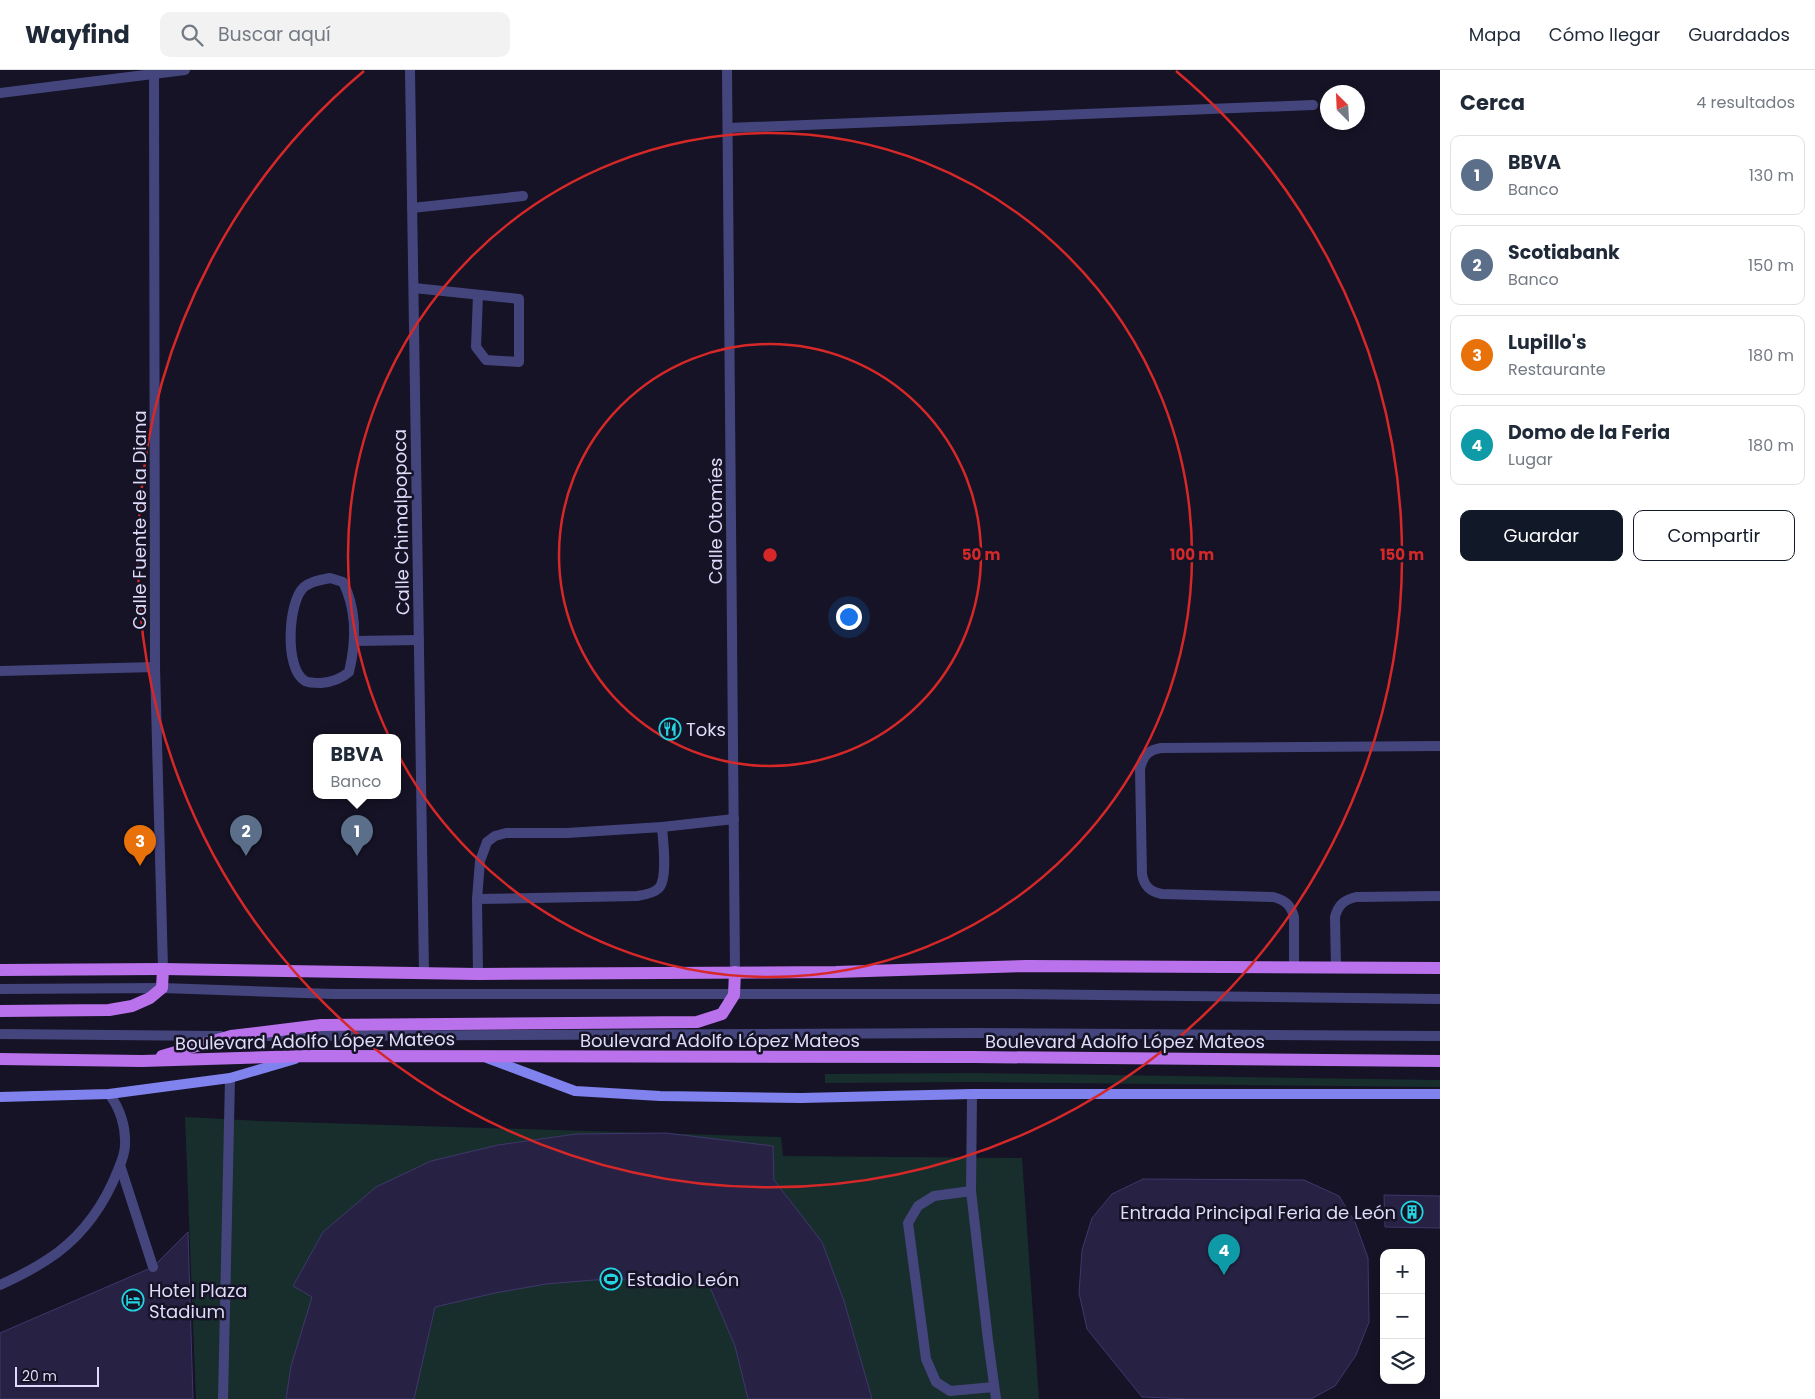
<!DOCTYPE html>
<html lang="es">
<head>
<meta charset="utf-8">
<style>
	:root { --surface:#fff; --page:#f2f2f3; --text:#1f2937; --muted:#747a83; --line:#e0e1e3; --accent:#111827 }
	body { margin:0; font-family:Poppins,sans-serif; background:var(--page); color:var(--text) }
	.controls { position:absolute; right:15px; bottom:15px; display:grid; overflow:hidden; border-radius:10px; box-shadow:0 2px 8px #0003 }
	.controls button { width:45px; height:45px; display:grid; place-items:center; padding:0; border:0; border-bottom:1px solid var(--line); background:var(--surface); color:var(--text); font:25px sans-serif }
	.compass { position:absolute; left:1320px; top:15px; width:45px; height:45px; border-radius:50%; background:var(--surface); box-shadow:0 2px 8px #0003; rotate:336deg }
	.scale { position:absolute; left:15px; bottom:12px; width:84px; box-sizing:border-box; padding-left:5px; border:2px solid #dedcfa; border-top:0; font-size:14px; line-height:18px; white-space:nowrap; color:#dedcfa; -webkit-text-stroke:4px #151325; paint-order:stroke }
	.you { position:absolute; left:848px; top:546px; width:18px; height:18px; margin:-12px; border:4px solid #fff; border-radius:50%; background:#1a73e8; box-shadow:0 0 0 8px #1a73e833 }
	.badge { display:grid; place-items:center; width:32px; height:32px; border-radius:50%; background:var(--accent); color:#fff; font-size:16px; font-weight:700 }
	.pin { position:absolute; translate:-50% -41px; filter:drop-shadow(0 1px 2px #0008) }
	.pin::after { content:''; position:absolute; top:26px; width:18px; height:15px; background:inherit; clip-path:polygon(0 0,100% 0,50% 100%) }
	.popup { position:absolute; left:313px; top:664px; width:88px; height:65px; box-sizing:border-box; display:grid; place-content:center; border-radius:10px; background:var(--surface); filter:drop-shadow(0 1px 4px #0005); font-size:16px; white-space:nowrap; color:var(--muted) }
	.popup b { font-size:19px; color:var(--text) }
	.popup::after { content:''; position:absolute; left:50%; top:100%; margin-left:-10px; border:10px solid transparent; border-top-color:var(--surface) }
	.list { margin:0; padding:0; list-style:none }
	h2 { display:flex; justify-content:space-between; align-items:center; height:65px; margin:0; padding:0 20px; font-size:21px }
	h2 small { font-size:16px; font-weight:400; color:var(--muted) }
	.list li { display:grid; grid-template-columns:32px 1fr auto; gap:15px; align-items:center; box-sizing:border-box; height:80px; margin:0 10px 10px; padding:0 10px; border:1px solid var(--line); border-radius:10px }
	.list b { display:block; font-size:19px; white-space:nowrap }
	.list p { margin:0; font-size:16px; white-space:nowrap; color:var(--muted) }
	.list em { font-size:16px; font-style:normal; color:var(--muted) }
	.actions { display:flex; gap:10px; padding:15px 20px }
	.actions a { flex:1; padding:11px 0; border:1px solid var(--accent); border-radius:10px; text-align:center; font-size:18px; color:var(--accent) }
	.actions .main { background:var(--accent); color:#fff }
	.icon { flex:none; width:28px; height:28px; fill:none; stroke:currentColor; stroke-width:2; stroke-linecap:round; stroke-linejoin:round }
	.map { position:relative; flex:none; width:1440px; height:1329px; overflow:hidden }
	header { display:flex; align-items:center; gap:30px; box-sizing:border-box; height:70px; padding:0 25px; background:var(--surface); border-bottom:1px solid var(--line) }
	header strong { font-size:24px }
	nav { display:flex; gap:28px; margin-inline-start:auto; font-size:18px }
	.search { width:350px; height:45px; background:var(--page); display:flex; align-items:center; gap:12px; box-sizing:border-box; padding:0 18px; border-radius:10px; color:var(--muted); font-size:19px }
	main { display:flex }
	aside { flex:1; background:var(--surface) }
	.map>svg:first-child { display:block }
</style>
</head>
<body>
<header>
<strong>Wayfind</strong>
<div class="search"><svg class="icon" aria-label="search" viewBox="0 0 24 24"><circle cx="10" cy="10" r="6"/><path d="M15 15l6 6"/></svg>Buscar aquí</div>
<nav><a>Mapa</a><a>Cómo llegar</a><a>Guardados</a></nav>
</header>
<main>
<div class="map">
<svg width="1440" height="1329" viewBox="0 0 1440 1329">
	<rect width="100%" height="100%" fill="#151325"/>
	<g fill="#172e2d">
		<path d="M975 1003 1440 1010V1017L974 1012 825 1013V1004Z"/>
		<path d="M185 1047 260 1051 781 1067 783 1086 1022 1088 1039 1329H196Z"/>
	</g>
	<g fill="#272244" stroke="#3f376c">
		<path d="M666 1063 773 1076 774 1110 822 1172 844 1231 872 1329H748L735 1276 709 1215 660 1208 594 1210 546 1214 495 1223 435 1237 414 1329H286L291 1296 312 1227 293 1216 323 1162 376 1117 431 1091 498 1075 576 1064Z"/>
		<path d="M1143 1109 1304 1110 1339 1126 1355 1152 1368 1188 1369 1252 1356 1285 1335 1316 1311 1329H1190L1142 1327 1087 1259 1079 1223 1082 1180 1092 1148 1112 1124Z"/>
		<path d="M1384 1125 1440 1126V1158L1385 1157Z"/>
		<path d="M188 1162 193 1329H0V1263L153 1197Z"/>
	</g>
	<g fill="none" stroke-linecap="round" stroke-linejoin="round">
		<g stroke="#45457e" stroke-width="10">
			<path d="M728 58 1313 35"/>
			<path d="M412 138 523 126"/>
			<path d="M414 218 519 229V292L486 290 476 277 478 225"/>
			<path d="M330 508 343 512C357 540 356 573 349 602 341 609 332 612 321 613 317 613 309 613 305 611 284 599 288 531 304 517 311 511 321 510 330 508Z"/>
			<path d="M355 571 419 570"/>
			<path d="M662 757 734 749"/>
			<path d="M477 829 637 826C644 825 654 823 659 818 668 808 663 771 662 757L567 763H506L495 766 487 772 480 791 477 829 478 904"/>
			<path d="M1294 898V847C1291 835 1285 830 1273 827L1162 824C1150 822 1144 816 1142 804L1140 699C1143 686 1148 680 1161 678L1440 676"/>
			<path d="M1336 898 1335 847C1338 835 1344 830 1356 827L1440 826"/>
			<path d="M0 919 162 918 333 924H1011L1440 929"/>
			<path d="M0 964 221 966"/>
			<path d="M266 966 973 963 1440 966"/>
			<path d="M972 1024 971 1121 988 1270 996 1329"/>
			<path d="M120 1095 153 1197"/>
			<path d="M971 1121 934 1126 918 1136 908 1153 926 1289 936 1312 950 1321 994 1317"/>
			<path d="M0 1215C20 1206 39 1196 57 1183 85 1162 105 1133 118 1100 121 1093 125 1083 125 1075 126 1057 120 1038 109 1024"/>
			<path d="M223 1329 230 1008"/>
		</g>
		<g stroke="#45457e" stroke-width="10">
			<path d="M154 0 155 597 163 899"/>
			<path d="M410 0 424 903"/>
			<path d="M727 0 735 902"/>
			<path d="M0 23 185 0"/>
			<path d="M0 601 155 597"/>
		</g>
		<g stroke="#8082ed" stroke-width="10">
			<path d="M487 988 575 1021 660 1026 801 1028 972 1024H1440"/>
			<path d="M0 1027 109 1024 230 1008 295 989"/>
		</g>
		<g stroke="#b972eb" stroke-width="12">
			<path d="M0 900 163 899 478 904 836 902 1027 896 1440 898"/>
			<path d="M0 941 109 940 132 936 150 928 162 918 163 899"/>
			<path d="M162 986 231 966 321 955 697 952 722 944 734 925 735 902"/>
			<path d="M0 989 142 991 307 986 973 987 1440 991"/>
		</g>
	</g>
	<g fill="none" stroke="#d62828" stroke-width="2.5">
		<circle cx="770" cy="485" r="211"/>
		<circle cx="770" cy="485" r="422"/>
		<path d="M1176 1A632 632 0 1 1 364 1"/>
	</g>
	<defs>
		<g id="restaurant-ring" transform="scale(1.125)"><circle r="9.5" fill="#151325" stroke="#23d4e0" stroke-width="1.5"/><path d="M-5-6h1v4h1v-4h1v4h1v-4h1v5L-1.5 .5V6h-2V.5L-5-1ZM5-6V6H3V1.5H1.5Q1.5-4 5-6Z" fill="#23d4e0"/></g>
		<g id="building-ring" transform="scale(1.125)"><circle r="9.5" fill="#151325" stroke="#23d4e0" stroke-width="1.5"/><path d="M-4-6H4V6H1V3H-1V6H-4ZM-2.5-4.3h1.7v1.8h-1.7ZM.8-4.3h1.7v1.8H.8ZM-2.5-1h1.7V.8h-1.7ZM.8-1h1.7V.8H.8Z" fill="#23d4e0"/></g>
		<g id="stadium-ring" transform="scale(1.125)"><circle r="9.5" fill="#151325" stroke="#23d4e0" stroke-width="1.5"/><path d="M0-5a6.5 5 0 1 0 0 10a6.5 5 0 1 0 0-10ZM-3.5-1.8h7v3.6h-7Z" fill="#23d4e0"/></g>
		<g id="hotel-ring" transform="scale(1.125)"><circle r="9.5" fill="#151325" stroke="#23d4e0" stroke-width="1.5"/><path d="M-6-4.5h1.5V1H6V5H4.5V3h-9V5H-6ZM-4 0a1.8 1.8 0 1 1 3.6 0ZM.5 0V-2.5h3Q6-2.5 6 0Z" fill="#23d4e0"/></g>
	</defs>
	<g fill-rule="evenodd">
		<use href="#restaurant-ring" x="670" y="659"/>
		<use href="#building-ring" x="1412" y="1142"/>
		<use href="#stadium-ring" x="611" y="1209"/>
		<use href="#hotel-ring" x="133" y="1230"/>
	</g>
	<g text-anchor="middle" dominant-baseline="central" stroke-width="5" stroke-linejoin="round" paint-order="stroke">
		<g font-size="18" fill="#dedcfa" stroke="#151325">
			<text transform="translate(139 450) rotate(-90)">Calle Fuente de la Diana</text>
			<text transform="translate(715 451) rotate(-90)">Calle Otomíes</text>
			<text transform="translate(401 452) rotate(-91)">Calle Chimalpopoca</text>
			<text x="720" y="970">Boulevard Adolfo López Mateos</text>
			<text transform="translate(315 971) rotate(-1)">Boulevard Adolfo López Mateos</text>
			<text x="1125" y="971">Boulevard Adolfo López Mateos</text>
		</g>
		<g font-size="18" fill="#dedcfa" stroke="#151325" text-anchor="start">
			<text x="686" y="659">Toks</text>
			<text x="1396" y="1142" text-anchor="end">Entrada Principal Feria de León</text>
			<text x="627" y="1209">Estadio León</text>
			<text x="149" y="1220">Hotel Plaza<tspan x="149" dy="21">Stadium</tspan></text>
		</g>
	</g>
	<circle cx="770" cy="485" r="8" fill="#d62828" stroke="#151325" stroke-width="2.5"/>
	<g font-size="15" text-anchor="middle" font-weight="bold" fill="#d62828" stroke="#151325" stroke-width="5" stroke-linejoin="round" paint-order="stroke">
		<text x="981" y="490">50 m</text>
		<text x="1192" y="490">100 m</text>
		<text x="1402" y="490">150 m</text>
	</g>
</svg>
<div class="controls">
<button>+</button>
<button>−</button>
<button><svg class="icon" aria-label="layers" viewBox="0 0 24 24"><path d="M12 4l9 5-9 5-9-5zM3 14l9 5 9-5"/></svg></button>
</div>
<svg class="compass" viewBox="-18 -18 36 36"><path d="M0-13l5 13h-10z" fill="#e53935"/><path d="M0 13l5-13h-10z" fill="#747a83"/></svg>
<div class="scale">20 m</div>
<div class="you"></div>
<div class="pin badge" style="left:357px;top:786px;background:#5c6f8a">1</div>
<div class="popup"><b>BBVA</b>Banco</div>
<div class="pin badge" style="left:246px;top:786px;background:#5c6f8a">2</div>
<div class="pin badge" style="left:140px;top:796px;background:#e8710a">3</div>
<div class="pin badge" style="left:1224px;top:1205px;background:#0f9aa8">4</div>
</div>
<aside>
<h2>Cerca<small>4 resultados</small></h2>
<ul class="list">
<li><span class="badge" style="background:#5c6f8a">1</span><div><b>BBVA</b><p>Banco</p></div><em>130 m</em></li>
<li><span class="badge" style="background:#5c6f8a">2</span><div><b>Scotiabank</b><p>Banco</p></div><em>150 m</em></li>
<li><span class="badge" style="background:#e8710a">3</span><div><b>Lupillo's</b><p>Restaurante</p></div><em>180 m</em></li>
<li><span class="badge" style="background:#0f9aa8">4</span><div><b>Domo de la Feria</b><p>Lugar</p></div><em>180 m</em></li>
</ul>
<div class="actions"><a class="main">Guardar</a><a>Compartir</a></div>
</aside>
</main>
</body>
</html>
